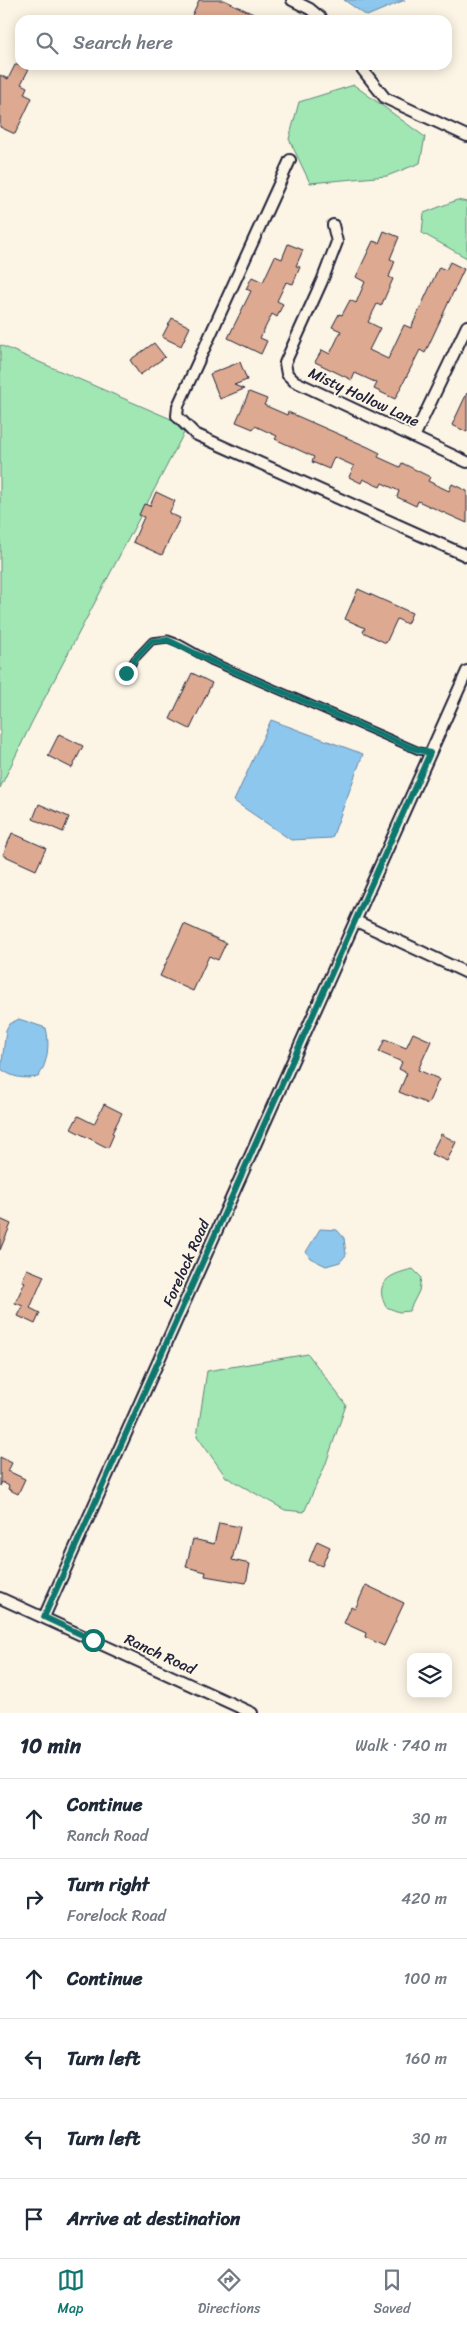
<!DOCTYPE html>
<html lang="en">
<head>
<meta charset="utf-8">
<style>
	:root { --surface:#fff; --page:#f2f2f3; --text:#1f2937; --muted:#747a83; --line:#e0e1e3; --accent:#0f766e }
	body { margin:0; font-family:Sriracha,sans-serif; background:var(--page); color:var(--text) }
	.controls { position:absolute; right:15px; bottom:15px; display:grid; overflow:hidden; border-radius:10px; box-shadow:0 2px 12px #0003 }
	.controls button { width:45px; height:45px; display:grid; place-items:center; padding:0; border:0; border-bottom:1px solid var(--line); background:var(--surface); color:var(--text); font:25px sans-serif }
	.stop { position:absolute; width:15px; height:15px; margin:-11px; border:4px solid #0f766e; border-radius:50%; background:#fff }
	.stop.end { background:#0f766e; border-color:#fff; box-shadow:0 1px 5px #0008 }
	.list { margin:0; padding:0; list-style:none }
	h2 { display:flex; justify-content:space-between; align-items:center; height:65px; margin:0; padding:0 20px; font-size:21px }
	h2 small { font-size:16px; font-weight:400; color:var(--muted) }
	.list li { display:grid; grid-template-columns:32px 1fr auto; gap:15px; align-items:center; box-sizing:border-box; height:80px; padding:0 20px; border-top:1px solid var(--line) }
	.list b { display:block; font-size:19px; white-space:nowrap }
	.list p { margin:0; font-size:16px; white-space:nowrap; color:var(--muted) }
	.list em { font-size:16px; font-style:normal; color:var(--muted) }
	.icon { flex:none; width:28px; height:28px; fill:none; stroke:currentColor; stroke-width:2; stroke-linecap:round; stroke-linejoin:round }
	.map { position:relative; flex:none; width:467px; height:1713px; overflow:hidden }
	.search { position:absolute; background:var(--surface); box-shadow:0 2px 12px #0003; left:15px; right:15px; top:15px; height:55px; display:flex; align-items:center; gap:12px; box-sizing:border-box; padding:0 18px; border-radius:15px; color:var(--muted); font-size:19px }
	.sheet { height:545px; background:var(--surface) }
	nav { display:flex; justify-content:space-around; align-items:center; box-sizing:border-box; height:70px; border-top:1px solid var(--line); background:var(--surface); font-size:14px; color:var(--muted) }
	nav a { display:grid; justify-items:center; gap:2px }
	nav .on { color:var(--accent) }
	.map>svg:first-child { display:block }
</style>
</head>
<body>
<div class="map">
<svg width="467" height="1713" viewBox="0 0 467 1713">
	<rect width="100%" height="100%" fill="#fcf5e5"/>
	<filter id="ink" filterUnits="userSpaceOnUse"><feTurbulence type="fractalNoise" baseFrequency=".02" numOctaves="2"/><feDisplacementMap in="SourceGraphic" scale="10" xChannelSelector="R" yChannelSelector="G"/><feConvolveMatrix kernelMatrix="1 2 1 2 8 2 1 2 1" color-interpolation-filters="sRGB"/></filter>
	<g filter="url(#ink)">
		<g fill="#a0e7b4" stroke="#618478">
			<path d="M354 85 425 137 420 163 387 176 310 183 289 139 299 102Z"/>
			<path d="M457 200 467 202V258L422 233 424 213Z"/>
			<path d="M0 345 171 419 184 433 32 722 0 788Z"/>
			<path d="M413 1269 421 1277 419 1291 409 1311 399 1312 386 1307C373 1282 390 1274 413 1269Z"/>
			<path d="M308 1354 346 1405 325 1466 304 1512 285 1510 226 1477 197 1436 207 1371Z"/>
		</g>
		<g fill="#8ec7ed" stroke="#6385a6">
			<path d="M344 0H405L367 16Z"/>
			<path d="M271 720 363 754 332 838 291 840 234 801Z"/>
			<path d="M19 1019 46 1028C50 1044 48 1063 38 1077 23 1079 13 1078 1 1069L6 1030 9 1024Z"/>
			<path d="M320 1229 337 1230 344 1238 346 1255 340 1262 326 1266 310 1258 306 1252Z"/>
		</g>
		<g fill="#ddaa91" stroke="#22223b">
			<path d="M199 0H224L266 20H190Z"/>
			<path d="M15 65H31L21 84 27 87 24 94 32 98 15 134 0 127V75L8 79Z"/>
			<path d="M384 231 399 237 390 259 395 261 389 277 393 279 381 306 377 304 368 322 380 328 369 350 388 359 404 325 411 328 439 267 446 270 450 262 464 269 425 353 420 350 395 399 374 389 377 383 355 373 352 380 315 362 322 350 330 354 341 331 332 327 339 314 342 315 350 300 356 303 365 282 356 277 373 241 379 243Z"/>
			<path d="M288 244 303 250 296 266 300 267 293 284 286 282 277 301 283 304 277 317 272 314 260 338 267 341 261 354 228 338 251 291 246 289 252 277 263 282 275 256 282 259Z"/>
			<path d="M172 318 190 327 181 346 162 337Z"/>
			<path d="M154 343 165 357 140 375 130 360Z"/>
			<path d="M240 362 247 380 234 385 244 389 220 399 210 374Z"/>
			<path d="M249 392 267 399 264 405 287 415 288 412 368 447 380 453 378 457 400 467 402 463 430 477 428 481 449 491 452 484 467 491V523L418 501 416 506 397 497 399 491 382 483 380 487 363 479 361 483 349 477 354 466 334 457 329 469 312 462 314 457 275 439 277 436 255 426 253 429 236 422Z"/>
			<path d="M467 393V432L452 425Z"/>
			<path d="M156 492 175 501 169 513 180 518 162 555 133 542 144 517 139 515 144 504 150 506Z"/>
			<path d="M358 589 412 613 407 624 397 619 386 643 363 632 365 628 345 619Z"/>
			<path d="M192 673 212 683 190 729 170 719Z"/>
			<path d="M59 734 83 746 72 768 48 756Z"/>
			<path d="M39 804 69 817 63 832 33 819Z"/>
			<path d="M12 833 46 848 36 870 3 855Z"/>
			<path d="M184 924 226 943 218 960 209 956 193 991 160 976Z"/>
			<path d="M413 1033 431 1041 418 1070 439 1079 428 1104 399 1092 407 1073 399 1069 402 1062 379 1052 385 1039 406 1048Z"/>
			<path d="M104 1104 122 1113 112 1133 114 1134 108 1148 71 1129 78 1116 94 1124Z"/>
			<path d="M441 1134 456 1142 447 1161 431 1154Z"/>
			<path d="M0 1219 11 1224 0 1250Z"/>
			<path d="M27 1269 44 1276 30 1308 40 1313 35 1324 18 1316 23 1306 15 1303 25 1282 22 1281Z"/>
			<path d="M0 1457 12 1463 8 1471 25 1479 18 1494 8 1489 9 1486 2 1482 0 1486Z"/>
			<path d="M219 1523 240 1527 232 1560 250 1564 246 1583 205 1576 206 1572 186 1567 193 1539 214 1544Z"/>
			<path d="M317 1541 330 1547 322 1566 309 1561Z"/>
			<path d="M366 1585 404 1603 384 1646 365 1637 366 1633 344 1623 351 1607 355 1609Z"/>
		</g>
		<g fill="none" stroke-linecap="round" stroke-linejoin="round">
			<g stroke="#22223b" stroke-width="9">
				<path id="lane" d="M126 673 135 659 152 641 168 639 179 643 211 661 419 751 430 753"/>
			</g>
			<g stroke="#22223b" stroke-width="14">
				<g id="street">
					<path d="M292 0 310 9 323 20"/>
					<path d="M359 65 385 98 467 136"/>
					<path d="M290 160 178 406 177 416 195 434 467 556"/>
					<path d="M333 225 337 242 322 281 285 363 287 374 294 381 467 462"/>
					<path d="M414 437 467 326"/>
					<path d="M356 921 467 973"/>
					<path d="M0 1598 252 1713"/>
					<path d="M44 1617 467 671"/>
				</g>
			</g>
			<use href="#lane" stroke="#fcf5e5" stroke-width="5"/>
			<use href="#street" stroke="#fcf5e5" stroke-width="10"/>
		</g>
	</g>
	<g fill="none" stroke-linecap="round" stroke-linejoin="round" filter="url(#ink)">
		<path stroke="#0f766e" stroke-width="6" d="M93 1640 44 1617 430 753 412 748 211 661 168 640 152 641 135 659 126 673"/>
	</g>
	<g text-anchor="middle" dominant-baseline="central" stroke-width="4" stroke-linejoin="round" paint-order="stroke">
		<g font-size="15" fill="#22223b" stroke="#fcf5e5">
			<text transform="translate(364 397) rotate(25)">Misty Hollow Lane</text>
			<text transform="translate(186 1263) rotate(-66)">Forelock Road</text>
			<text transform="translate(160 1654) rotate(25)">Ranch Road</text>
		</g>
	</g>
</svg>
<div class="controls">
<button><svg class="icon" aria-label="layers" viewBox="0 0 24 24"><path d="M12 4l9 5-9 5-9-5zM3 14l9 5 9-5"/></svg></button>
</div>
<div class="stop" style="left:93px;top:1640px"></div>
<div class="stop end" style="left:126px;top:673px"></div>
<div class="search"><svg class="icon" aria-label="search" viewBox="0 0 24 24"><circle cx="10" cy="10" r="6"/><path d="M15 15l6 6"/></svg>Search here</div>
</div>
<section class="sheet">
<h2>10 min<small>Walk · 740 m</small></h2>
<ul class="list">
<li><svg class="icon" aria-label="ahead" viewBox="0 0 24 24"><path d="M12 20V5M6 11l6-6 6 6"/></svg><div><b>Continue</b><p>Ranch Road</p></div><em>30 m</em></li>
<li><svg class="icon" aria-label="right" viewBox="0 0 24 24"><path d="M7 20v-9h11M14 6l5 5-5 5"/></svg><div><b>Turn right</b><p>Forelock Road</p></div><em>420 m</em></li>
<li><svg class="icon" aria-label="ahead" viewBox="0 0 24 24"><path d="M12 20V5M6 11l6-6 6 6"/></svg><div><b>Continue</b></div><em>100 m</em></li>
<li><svg class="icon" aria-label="left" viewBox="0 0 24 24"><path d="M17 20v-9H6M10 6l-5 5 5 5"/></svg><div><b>Turn left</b></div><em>160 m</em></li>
<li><svg class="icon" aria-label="left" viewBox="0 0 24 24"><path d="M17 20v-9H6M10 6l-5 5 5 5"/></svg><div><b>Turn left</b></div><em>30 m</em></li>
<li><svg class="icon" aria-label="arrive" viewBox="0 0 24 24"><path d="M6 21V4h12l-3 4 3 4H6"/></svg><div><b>Arrive at destination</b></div></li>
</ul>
</section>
<nav>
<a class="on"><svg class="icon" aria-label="map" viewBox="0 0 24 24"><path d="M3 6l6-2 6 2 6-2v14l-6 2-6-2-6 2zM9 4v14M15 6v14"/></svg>Map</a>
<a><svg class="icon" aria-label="directions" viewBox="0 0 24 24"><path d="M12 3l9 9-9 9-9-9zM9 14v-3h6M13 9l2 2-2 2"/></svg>Directions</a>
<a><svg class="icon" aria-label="saved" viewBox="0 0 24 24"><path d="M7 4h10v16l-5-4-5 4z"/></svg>Saved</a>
</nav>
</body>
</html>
